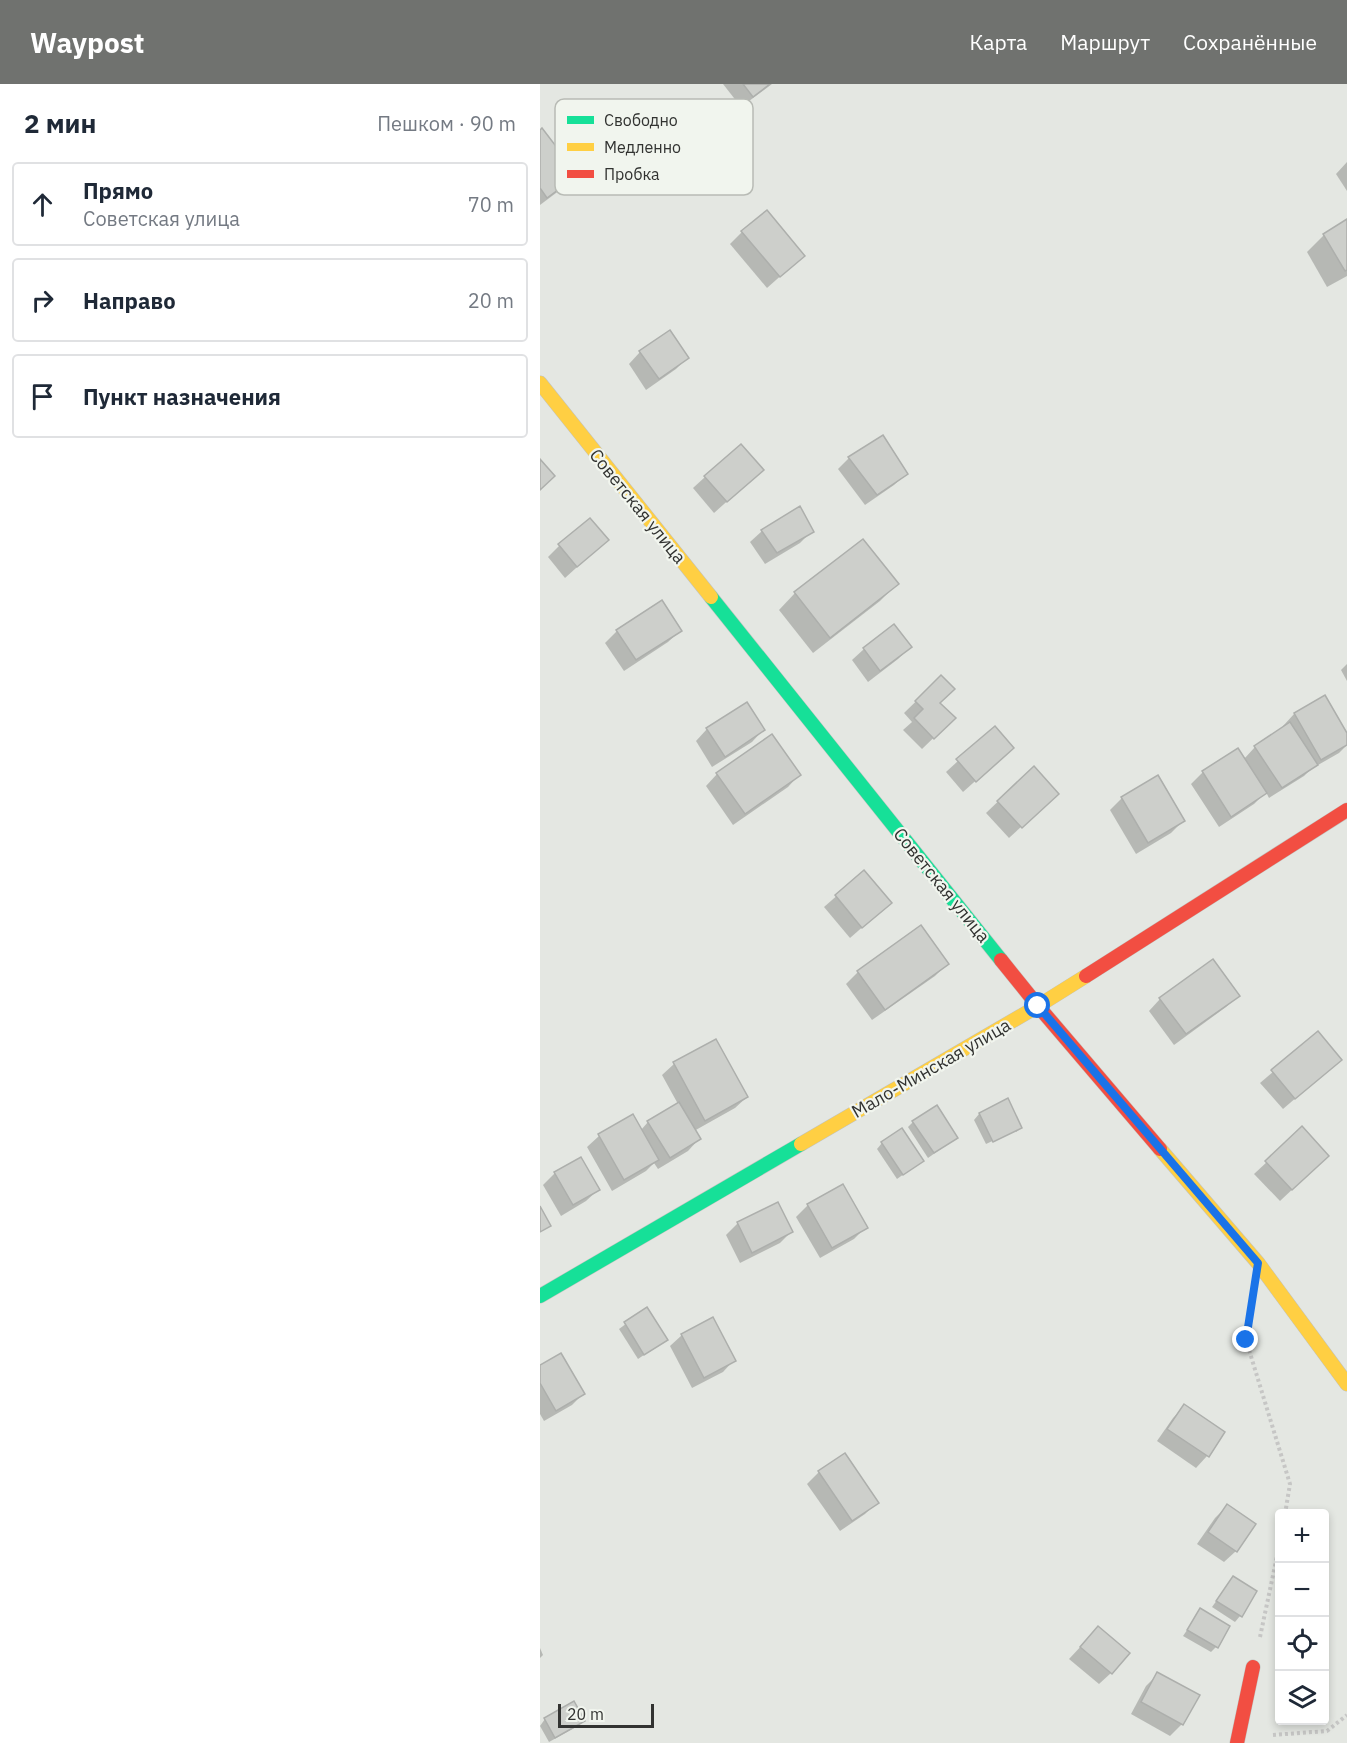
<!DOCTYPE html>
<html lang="ru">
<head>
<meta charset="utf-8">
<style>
	:root { --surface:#fff; --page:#f2f2f3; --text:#1f2937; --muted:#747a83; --line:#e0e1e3; --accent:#70726f }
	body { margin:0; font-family:"IBM Plex Sans",sans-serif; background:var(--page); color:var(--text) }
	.controls { position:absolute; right:18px; bottom:18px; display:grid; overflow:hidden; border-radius:6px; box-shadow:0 3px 9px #0003 }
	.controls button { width:54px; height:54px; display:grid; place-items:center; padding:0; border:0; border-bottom:2px solid var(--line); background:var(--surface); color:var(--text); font:30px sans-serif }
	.scale { position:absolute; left:18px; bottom:15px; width:96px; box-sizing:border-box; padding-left:6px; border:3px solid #323331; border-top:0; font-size:16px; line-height:21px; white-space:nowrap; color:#323331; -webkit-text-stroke:4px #f1f5ee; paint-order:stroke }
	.stop { position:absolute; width:18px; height:18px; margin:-14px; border:4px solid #1a73e8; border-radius:50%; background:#fff }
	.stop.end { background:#1a73e8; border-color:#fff; box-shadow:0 2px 6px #0008 }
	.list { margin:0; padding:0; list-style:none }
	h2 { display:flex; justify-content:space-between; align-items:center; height:78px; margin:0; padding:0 24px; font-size:26px }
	h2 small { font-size:20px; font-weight:400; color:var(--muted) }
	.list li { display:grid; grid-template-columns:39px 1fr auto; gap:18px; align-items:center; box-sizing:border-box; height:84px; margin:0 12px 12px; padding:0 12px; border:2px solid var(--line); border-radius:6px }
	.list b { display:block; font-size:22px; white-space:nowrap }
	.list p { margin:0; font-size:20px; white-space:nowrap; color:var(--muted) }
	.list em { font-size:20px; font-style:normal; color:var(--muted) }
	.icon { flex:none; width:33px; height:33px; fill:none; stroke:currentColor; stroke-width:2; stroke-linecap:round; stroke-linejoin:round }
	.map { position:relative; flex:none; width:807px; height:1659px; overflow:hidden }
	header { display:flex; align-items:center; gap:36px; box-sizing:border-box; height:84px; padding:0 30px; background:var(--accent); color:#fff }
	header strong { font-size:28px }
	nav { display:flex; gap:33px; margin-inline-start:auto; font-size:21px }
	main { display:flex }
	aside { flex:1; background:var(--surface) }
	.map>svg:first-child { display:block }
</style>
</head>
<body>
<header>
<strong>Waypost</strong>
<nav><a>Карта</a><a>Маршрут</a><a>Сохранённые</a></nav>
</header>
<main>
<aside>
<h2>2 мин<small>Пешком · 90 m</small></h2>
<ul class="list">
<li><svg class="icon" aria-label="ahead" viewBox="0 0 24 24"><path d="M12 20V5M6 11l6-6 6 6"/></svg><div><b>Прямо</b><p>Советская улица</p></div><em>70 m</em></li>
<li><svg class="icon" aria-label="right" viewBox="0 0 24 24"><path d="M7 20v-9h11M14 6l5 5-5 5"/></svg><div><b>Направо</b></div><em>20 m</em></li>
<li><svg class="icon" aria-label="arrive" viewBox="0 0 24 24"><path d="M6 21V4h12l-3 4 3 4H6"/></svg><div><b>Пункт назначения</b></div></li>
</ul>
</aside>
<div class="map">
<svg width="807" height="1659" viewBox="0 0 807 1659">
	<rect width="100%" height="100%" fill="#e4e7e2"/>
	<g fill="#0003">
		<path d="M183 0H232L201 23Z"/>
		<path d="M0 48 36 91 24 103 0 121Z"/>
		<path d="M807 78V107L796 90Z"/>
		<path d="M807 137V192L787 203 767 168 784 151Z"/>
		<path d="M202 148 263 172 227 204 190 160Z"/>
		<path d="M100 268 147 274 136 285 106 306 89 280Z"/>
		<path d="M309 374 366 390 354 401 325 421 298 385Z"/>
		<path d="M222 386 174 429 153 404 165 393Z"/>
		<path d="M222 447H272L260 459 225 480 210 458Z"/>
		<path d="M67 456 25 494 8 473 19 462Z"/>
		<path d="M357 500 340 517 273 569 239 526 255 509Z"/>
		<path d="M354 542 370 563 358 575 328 598 312 576 324 565Z"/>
		<path d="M77 547H140L128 558 84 587 65 559Z"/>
		<path d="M807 580V597L801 586Z"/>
		<path d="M401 593 398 619 414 634 382 665 363 646 372 638 364 629Z"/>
		<path d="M784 613 807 652V661L799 669 771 685 764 692 729 714 726 708 714 720 679 743 651 700 663 688 704 675 715 663 744 644 743 642 754 630Z"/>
		<path d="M454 644 460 675 423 708 406 688Z"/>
		<path d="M167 645 223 646 212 658 172 683 156 657Z"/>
		<path d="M493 684 505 721 469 754 446 729Z"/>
		<path d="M177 690 259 691 248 703 193 741 166 702Z"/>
		<path d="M617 693 643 737 631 749 596 770 570 726 582 714Z"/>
		<path d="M324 788 350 819 310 854 284 823Z"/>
		<path d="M380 843 407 880 395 892 332 936 306 900 318 888Z"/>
		<path d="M698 912 686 923 634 961 609 927 620 915Z"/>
		<path d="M778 949 800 976 743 1025 720 999Z"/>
		<path d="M175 957 207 1013 195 1024 154 1047 159 1055 148 1067 118 1085 114 1079 106 1087 72 1107 47 1063 59 1052 101 1046 108 1038 138 1020 122 991 134 980Z"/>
		<path d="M467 1016 481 1044 476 1048V1046L446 1060 434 1036 439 1030Z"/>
		<path d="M373 1038 416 1054 388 1074 368 1043Z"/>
		<path d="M762 1045 775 1084 740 1117 714 1090Z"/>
		<path d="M342 1059 382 1077 357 1095 337 1065Z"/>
		<path d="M15 1089 58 1106 46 1117 21 1132 3 1101Z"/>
		<path d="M237 1120 251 1148 240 1159 200 1179 186 1151 197 1140Z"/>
		<path d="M268 1121 326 1143 314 1155 280 1174 256 1133Z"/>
		<path d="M106 1225 126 1256 98 1275 79 1245Z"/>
		<path d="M142 1251 194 1276 183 1288 152 1304 130 1262Z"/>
		<path d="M0 1283 43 1310 32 1321 4 1337 0 1330Z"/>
		<path d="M645 1322 683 1348 667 1372 656 1384 617 1357 633 1334Z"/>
		<path d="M279 1388 337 1418 325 1430 300 1447 267 1400Z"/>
		<path d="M687 1422 696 1467 684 1478 657 1460 675 1434Z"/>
		<path d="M693 1494 700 1532 695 1538 672 1523Z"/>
		<path d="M661 1526 676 1563 671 1568 643 1552Z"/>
		<path d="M558 1544 571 1589 559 1600 529 1575Z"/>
		<path d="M0 1564 3 1571 0 1574Z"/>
		<path d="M618 1590 642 1640 630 1652 591 1630 606 1602Z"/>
		<path d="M5 1635 43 1636 38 1642 9 1658 0 1642Z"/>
	</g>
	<g fill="#cdcfcb" stroke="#adafac" stroke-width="1.5">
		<path d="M203 0H230L213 13Z"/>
		<path d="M2 44 38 91 7 114 0 104V46Z"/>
		<path d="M227 126 265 172 240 193 201 147Z"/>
		<path d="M807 135V186L805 187 783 150Z"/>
		<path d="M130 246 149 274 119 295 99 267Z"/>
		<path d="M343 351 368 390 337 411 308 373Z"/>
		<path d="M201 360 224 386 187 418 164 392Z"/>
		<path d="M0 375 15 392 0 406Z"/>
		<path d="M260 422 274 448 237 469 221 446Z"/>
		<path d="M50 434 69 456 37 483 18 460Z"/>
		<path d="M323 455 359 500 290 554 254 508Z"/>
		<path d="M122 516 142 547 96 576 76 546Z"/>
		<path d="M354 540 372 563 340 587 323 564Z"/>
		<path d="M401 591 415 605 400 619 416 634 394 655 374 634 383 625 375 617Z"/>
		<path d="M785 611 807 649V661L781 676 754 629Z"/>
		<path d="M207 618 225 646 185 673 166 644Z"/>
		<path d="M750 638 778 681 742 704 714 662Z"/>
		<path d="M455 642 474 664 436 698 416 675Z"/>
		<path d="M232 650 261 691 205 730 176 689Z"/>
		<path d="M698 664 727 709 691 733 662 687Z"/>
		<path d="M494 682 519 710 482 744 457 717Z"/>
		<path d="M618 691 645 737 608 759 581 713Z"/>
		<path d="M324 786 352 819 322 844 295 811Z"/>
		<path d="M381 841 409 880 345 926 317 887Z"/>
		<path d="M673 875 700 912 646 950 619 914Z"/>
		<path d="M778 947 802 976 755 1015 731 986Z"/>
		<path d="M176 955 208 1013 165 1037 133 978Z"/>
		<path d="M468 1014 482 1044 453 1058 439 1029Z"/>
		<path d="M139 1018 161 1055 130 1074 107 1037Z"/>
		<path d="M397 1021 418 1054 394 1069 372 1037Z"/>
		<path d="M93 1030 119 1076 84 1096 58 1050Z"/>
		<path d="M762 1042 789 1072 752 1106 725 1077Z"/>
		<path d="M362 1044 384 1077 363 1091 341 1058Z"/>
		<path d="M41 1073 60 1106 33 1121 14 1088Z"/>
		<path d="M303 1100 328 1144 292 1164 267 1120Z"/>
		<path d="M238 1118 253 1148 212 1169 197 1138Z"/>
		<path d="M0 1122 11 1142 0 1148Z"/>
		<path d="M107 1223 128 1256 104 1271 84 1238Z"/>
		<path d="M173 1233 196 1277 164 1294 141 1250Z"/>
		<path d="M21 1269 45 1310 16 1327 0 1299V1281Z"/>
		<path d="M644 1320 685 1348 669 1373 627 1345Z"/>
		<path d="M305 1369 339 1419 312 1437 278 1387Z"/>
		<path d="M687 1420 716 1440 697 1468 668 1448Z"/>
		<path d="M693 1492 717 1507 702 1533 676 1517Z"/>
		<path d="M660 1524 690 1542 678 1564 647 1546Z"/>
		<path d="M558 1542 590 1569 572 1590 540 1563Z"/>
		<path d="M617 1588 660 1611 643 1641 601 1618Z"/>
		<path d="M34 1617 45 1637 15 1654 4 1634Z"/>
	</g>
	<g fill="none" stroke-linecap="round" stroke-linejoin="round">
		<g stroke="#c1c3bf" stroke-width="15">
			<g id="fast">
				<path d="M171 513 461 876"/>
				<path d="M0 1212 261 1060"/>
			</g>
		</g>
		<g stroke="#c1c3bf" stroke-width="15">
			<g id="slow">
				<path d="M0 299 171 513"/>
				<path d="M261 1060 498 922 546 892"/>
				<path d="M620 1065 718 1179 807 1300"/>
			</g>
		</g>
		<g stroke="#c1c3bf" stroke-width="15">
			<g id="jam">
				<path d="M461 876 498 922 620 1065"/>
				<path d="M546 892 807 726"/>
				<path d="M697 1659 713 1583"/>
			</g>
		</g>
		<g stroke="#c6c6c5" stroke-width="4" stroke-dasharray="3 3" stroke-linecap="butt">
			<path d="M711 1225 706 1256 750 1400 745 1430"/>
			<path d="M720 1553 740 1458"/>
			<path d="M733 1651 787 1647 807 1631"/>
		</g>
		<use href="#fast" stroke="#16e098" stroke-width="14"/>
		<use href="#slow" stroke="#ffcf43" stroke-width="14"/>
		<use href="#jam" stroke="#f24e42" stroke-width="14"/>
	</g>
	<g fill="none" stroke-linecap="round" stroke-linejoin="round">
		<path stroke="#1a73e8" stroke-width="8" d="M498 922 718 1179 706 1256"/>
	</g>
	<g text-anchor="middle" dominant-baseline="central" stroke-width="4.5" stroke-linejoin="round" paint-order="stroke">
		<g font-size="18" fill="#323331" stroke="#f1f5ee">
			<text transform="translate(98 422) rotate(51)">Советская улица</text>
			<text transform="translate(402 801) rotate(51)">Советская улица</text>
			<text transform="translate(391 984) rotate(-30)">Мало-Минская улица</text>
		</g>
	</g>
	<rect x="15" y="15" width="198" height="96" rx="9" fill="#f1f5ee" stroke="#b8bbb5" stroke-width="1.5"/>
	<rect x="27" y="32" width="27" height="8" fill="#16e098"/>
	<rect x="27" y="59" width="27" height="8" fill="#ffcf43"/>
	<rect x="27" y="86" width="27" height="8" fill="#f24e42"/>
	<g font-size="16" fill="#323331">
		<text x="64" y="42">Свободно</text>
		<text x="64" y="69">Медленно</text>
		<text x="64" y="96">Пробка</text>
	</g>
</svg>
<div class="controls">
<button>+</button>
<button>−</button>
<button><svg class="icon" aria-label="locate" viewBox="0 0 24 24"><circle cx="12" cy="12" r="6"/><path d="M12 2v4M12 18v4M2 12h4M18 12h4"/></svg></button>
<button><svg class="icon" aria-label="layers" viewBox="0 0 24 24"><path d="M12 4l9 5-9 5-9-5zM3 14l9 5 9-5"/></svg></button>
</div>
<div class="scale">20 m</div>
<div class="stop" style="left:498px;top:922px"></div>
<div class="stop end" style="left:706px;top:1256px"></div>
</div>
</main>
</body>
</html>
